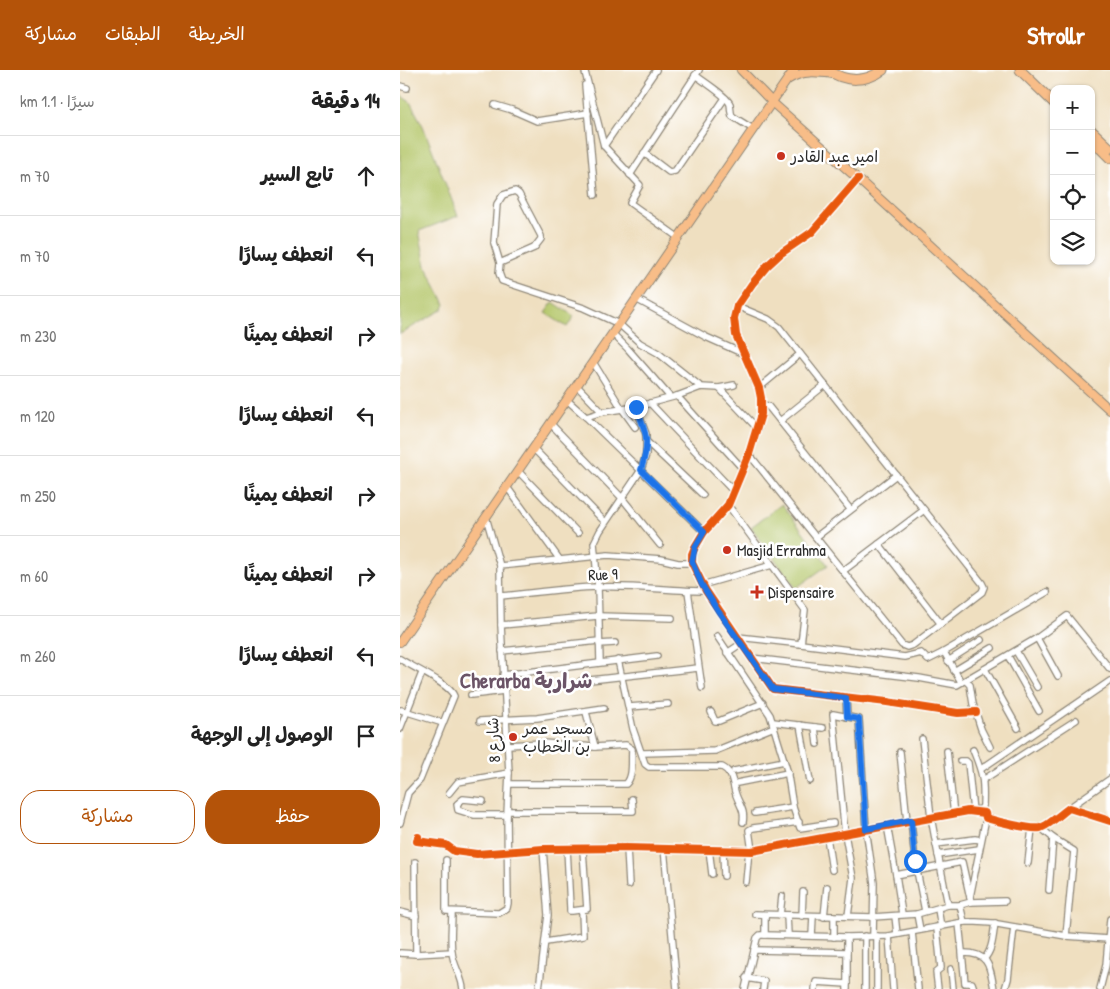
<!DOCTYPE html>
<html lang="ar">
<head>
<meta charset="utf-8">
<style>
	:root { --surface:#fff; --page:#f6f6f6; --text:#222; --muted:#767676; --line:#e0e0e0; --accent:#b45309 }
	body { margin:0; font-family:"Patrick Hand","Playpen Sans Arabic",sans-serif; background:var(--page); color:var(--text); direction:rtl }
	.controls { position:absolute; right:15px; top:15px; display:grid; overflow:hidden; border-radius:10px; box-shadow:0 1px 4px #0004 }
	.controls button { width:45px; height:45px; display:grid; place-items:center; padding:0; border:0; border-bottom:1px solid var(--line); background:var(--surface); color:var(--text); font:25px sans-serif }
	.stop { position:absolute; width:15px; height:15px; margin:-11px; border:4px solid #1a73e8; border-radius:50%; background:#fff }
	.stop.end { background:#1a73e8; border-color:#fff; box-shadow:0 1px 5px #0008 }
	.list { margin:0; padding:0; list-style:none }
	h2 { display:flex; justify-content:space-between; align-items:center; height:65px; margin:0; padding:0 20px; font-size:21px }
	h2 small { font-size:16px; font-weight:400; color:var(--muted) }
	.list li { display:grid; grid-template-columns:32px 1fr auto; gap:15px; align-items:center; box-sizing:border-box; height:80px; padding:0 20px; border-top:1px solid var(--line) }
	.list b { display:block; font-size:19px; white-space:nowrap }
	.list em { font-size:16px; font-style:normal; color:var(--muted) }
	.actions { display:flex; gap:10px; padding:15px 20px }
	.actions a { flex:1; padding:11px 0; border:1px solid var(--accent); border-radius:20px; text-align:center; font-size:18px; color:var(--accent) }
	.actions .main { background:var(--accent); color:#fff }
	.icon { flex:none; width:28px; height:28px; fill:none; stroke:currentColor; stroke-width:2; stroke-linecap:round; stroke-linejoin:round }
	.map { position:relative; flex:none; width:710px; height:919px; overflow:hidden; direction:ltr }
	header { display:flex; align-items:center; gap:30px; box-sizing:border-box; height:70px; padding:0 25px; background:var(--accent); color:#fff }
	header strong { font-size:24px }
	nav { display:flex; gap:28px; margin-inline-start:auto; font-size:18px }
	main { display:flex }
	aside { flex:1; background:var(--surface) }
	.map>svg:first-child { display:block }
</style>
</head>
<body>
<header>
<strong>Strollr</strong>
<nav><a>الخريطة</a><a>الطبقات</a><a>مشاركة</a></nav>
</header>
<main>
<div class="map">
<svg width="710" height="919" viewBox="0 0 710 919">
	<rect width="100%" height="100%" fill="#fff"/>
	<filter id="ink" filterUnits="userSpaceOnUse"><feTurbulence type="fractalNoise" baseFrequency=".02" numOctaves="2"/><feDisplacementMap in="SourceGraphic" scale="10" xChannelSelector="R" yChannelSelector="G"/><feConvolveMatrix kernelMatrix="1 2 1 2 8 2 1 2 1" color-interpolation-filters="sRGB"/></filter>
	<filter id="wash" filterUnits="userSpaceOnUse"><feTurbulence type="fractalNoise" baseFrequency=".0096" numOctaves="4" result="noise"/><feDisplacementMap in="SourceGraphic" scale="20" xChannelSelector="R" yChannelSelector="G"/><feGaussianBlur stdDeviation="1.12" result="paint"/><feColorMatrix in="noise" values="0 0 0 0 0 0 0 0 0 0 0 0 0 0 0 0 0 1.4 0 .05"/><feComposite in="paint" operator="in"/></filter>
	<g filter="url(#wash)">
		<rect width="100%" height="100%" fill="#efdfc0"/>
		<g fill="#b4c669" stroke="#70784a">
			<path d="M0 25 10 32 23 56 58 146 19 161 26 196 45 234 43 239 0 264Z"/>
			<path d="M153 232 174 246 167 257 145 243Z"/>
			<path d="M382 434 428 495 396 518 351 457Z"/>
		</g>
	</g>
	<g filter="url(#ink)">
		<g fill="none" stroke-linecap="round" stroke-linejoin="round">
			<g stroke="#8d8576" stroke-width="8">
				<g id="minor">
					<path d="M185 2 204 76 240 115 230 133 279 168"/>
					<path d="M295 5C303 11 327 26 330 34 331 39 330 41 332 46L353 59"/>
					<path d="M185 15 195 125"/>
					<path d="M0 16 7 18"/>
					<path d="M95 35 112 40 137 51 188 43"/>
					<path d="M204 76 256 0"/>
					<path d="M244 83 269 102 275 101 325 28"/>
					<path d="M230 105 299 0"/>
					<path d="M458 109 412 162 380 184 367 196 352 214 337 236 334 248 336 265 359 318 361 328V344L349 384 328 435 304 462 295 477 292 484V493L306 521 373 619 487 632 558 643 576 642"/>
					<path d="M100 193 134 178 141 169V166L119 124 115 121 103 125 97 134 94 173 100 193 99 203 102 211 184 238 219 254 240 273 258 283 301 317"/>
					<path d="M236 229 306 267 344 284"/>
					<path d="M337 236 368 249 379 257 582 513 584 517 582 522 513 575 507 577 502 575 349 384"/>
					<path d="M213 264 228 279 270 327"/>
					<path d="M193 292 222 339 235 357"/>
					<path d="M177 316 202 342"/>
					<path d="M319 318 334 315"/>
					<path d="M359 318 400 284"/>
					<path d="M277 326 342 398"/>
					<path d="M167 330 186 347 202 342 236 337 277 326 301 317 319 318 358 359"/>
					<path d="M250 333 334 422"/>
					<path d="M362 334 368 336 450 439"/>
					<path d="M186 347 304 462"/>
					<path d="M380 351 425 315"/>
					<path d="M150 353 222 428 260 475"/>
					<path d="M247 372 303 425"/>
					<path d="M133 378 205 452"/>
					<path d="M118 401 178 463"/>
					<path d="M107 417 160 490"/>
					<path d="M328 435 405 540 401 574 338 567"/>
					<path d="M416 467 496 405"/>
					<path d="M479 474 541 554"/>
					<path d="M100 496 208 485 261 489 278 493H292"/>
					<path d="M443 501 524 440"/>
					<path d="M302 515 372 495"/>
					<path d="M288 521 302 618"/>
					<path d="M101 526C133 523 165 518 198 517 234 515 270 521 306 521"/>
					<path d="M101 555 198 546 272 548"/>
					<path d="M317 566 370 645 387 700 393 737 400 758 433 753"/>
					<path d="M637 568 658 606"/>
					<path d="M199 574 215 573"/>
					<path d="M401 574 505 587 521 583 528 590 544 582"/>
					<path d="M102 581 199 571"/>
					<path d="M616 581 637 617"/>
					<path d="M327 583 342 573"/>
					<path d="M608 586 639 641"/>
					<path d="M352 588 519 608 557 615 637 568 667 546 710 599"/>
					<path d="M0 589C12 597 50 614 54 626L20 710 8 723 0 753"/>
					<path d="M218 590 233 659 245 694 249 697H322C334 703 332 714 336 725 340 736 345 740 343 752"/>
					<path d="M548 591 581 570"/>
					<path d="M200 592 198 517 194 473 200 461 241 400 246 385V364L236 337"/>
					<path d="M585 599 618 658"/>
					<path d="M554 601 592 578"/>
					<path d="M103 605 257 586"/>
					<path d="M181 611 298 598"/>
					<path d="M566 611 570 615 573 634 581 659 590 677"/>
					<path d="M561 612 544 582 647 522"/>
					<path d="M71 625 104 621"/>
					<path d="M446 628 447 647"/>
					<path d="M229 637 268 634"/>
					<path d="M1 640 43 653"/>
					<path d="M186 642 195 677"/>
					<path d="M311 642 315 651H319L363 633"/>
					<path d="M80 651 137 648 204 638"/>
					<path d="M373 652 423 658"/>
					<path d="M400 655 410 711"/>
					<path d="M415 657 417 674"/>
					<path d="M0 659 22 603"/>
					<path d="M522 669 531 747 536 774"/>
					<path d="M108 675 143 673 195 677 226 675 232 679C231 690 234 706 226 714H109"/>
					<path d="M573 680C583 704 584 710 583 736L581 739 575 740"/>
					<path d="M547 681 554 745"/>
					<path d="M500 682 507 751"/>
					<path d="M243 683 315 681 374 657"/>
					<path d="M560 691H566L568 693 573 741"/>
					<path d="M581 699 710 611"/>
					<path d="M334 701 384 691"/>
					<path d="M583 710 676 650"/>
					<path d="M337 713 388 703"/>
					<path d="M49 723 58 712 109 703"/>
					<path d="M83 731 63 729 57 734 58 740 74 745H107"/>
					<path d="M669 738 710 709"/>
					<path d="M108 741H233L232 729"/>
					<path d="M355 743 393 737"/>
					<path d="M511 751 515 791 525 841"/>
					<path d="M487 755 496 805"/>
					<path d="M641 758 653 768 649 820"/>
					<path d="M18 767 17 771 46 775 54 781 77 784 143 779 227 778 352 781 568 741 585 743 586 748C596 751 631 760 640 758 648 756 662 743 669 738L710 751"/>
					<path d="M427 767 432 800"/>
					<path d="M653 768 674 781 666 866"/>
					<path d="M167 778 170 838V841H172L187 839 183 780"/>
					<path d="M227 778 229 815"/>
					<path d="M264 778 277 919"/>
					<path d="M309 779 312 804"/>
					<path d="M323 780 324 806"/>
					<path d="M352 781 349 760 353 758 399 752"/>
					<path d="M538 785 579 779"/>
					<path d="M46 790V841L99 843 107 838 108 833 107 745 109 703 101 555 100 496 86 447"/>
					<path d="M15 792 16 884"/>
					<path d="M628 793 632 758"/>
					<path d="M346 812 349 780"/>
					<path d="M570 827 586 748"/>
					<path d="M548 835 536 774 575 769 581 770"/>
					<path d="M560 835 564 852"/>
					<path d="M538 839 541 857"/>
					<path d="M0 842 16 846"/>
					<path d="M52 842C52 855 50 869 52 882 53 895 62 906 63 919"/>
					<path d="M355 844 473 847 517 844 548 835H560L571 832 605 831"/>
					<path d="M502 844 496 805 562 792 571 832"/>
					<path d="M517 844 520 860"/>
					<path d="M380 845 382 826"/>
					<path d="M387 845 388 865"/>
					<path d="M402 846 403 822"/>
					<path d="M448 846 453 808 445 764 433 644 459 649 466 759 474 813 473 866"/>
					<path d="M495 846 497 864"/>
					<path d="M424 847 427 817"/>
					<path d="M434 847V867"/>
					<path d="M559 853 562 881"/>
					<path d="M537 858 541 898 536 902 538 919"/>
					<path d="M512 862 518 919"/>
					<path d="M365 865V845"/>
					<path d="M412 866 413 846"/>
					<path d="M465 866V919"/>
					<path d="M477 866V919"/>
					<path d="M489 866 493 919"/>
					<path d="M447 867V919"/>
					<path d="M146 872 183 866 182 841"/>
					<path d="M354 880 447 882"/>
					<path d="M0 883 16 884 52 882"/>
					<path d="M584 889C593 880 593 865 595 853"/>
					<path d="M551 899 553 919"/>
					<path d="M346 908 364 911 363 919"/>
					<path d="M139 919 148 845 143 779"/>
					<path d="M345 919 357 868 360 865H365L447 867 489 866 564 852H576L592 853 666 866 708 869"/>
					<path d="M415 919 416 912 447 914"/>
					<path d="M574 919 572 913H565L562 883C590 882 590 898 594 919"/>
					<path d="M605 919 608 909 614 857"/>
					<path d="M700 919 706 895 710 849"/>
				</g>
			</g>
			<g stroke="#8d8576" stroke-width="10">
				<g id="major">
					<path d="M341 0 374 34 458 109 710 340"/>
					<path d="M389 9C403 0 417 2 433 4"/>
					<path d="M0 572 394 0"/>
				</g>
			</g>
			<g stroke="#8d8576" stroke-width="11">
				<g id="highway">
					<path d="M428 0C446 13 466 12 483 0"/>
					<path d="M620 0 654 33"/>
					<path d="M691 60 710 78"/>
					<path d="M691 69 710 88"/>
				</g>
			</g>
			<use href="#minor" stroke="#fff" stroke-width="5.5"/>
			<use href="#major" stroke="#f8bd88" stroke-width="8"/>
			<use href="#highway" stroke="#f8bd88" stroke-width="9"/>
			<g stroke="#fff" stroke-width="11">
				<g id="cycleway">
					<path d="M458 109 412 162 380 184 367 196 352 214 337 236 334 248 336 265 359 318 361 328V344L349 384 328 435 304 462 295 477 292 484V493L306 521 373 619 487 632 558 643 576 642"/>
					<path d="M18 767 17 771 46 775 54 781 77 784 143 779 227 778 352 781 568 741 585 743 586 748C596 751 631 760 640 758 648 756 662 743 669 738L710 751"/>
				</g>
			</g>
			<use href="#cycleway" stroke="#e8590c" stroke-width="8"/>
		</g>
	</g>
	<g fill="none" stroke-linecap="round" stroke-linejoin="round" filter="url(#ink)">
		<path stroke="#1a73e8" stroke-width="6" d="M236 337C247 364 250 371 241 400L304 462 295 477 292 492 302 515 318 541 373 619 446 628 447 647 459 649 466 759 511 750 515 791"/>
	</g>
	<g fill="#c8321e" stroke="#fff" stroke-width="2">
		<circle cx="381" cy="86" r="5"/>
		<circle cx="327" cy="480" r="5"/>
		<path d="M354.5 514.5h5v5h5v5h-5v5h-5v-5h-5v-5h5z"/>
		<circle cx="113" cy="667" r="5"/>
	</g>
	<g text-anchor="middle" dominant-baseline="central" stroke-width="5" stroke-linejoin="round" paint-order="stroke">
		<g font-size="16" fill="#2b2b2b" stroke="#fff" text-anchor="start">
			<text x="391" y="86">امير عبد القادر</text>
			<text x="337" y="480">Masjid Errahma</text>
			<text x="368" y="522">Dispensaire</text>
			<text x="123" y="658">مسجد عمر<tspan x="123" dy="18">بن الخطاب</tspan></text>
		</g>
		<g font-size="16" fill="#2b2b2b" stroke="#fff">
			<text transform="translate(203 504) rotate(-2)">Rue 9</text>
			<text transform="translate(93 670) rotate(-93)">شارع 8</text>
		</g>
		<g font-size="21" font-weight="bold" fill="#6b5467" stroke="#fff">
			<text x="126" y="610">Cherarba شراربة</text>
		</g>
	</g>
</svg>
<div class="controls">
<button>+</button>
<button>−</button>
<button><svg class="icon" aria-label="locate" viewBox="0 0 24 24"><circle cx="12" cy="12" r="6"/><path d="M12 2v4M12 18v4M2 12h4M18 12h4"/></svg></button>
<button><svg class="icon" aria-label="layers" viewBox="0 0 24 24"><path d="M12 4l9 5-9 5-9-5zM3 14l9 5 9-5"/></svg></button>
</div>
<div class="stop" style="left:515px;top:791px"></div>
<div class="stop end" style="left:236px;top:337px"></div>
</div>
<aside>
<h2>14 دقيقة<small>سيرًا · 1.1 km</small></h2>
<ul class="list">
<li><svg class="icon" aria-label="ahead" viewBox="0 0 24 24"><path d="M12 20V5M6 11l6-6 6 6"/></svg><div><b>تابع السير</b></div><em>70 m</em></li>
<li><svg class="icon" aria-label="left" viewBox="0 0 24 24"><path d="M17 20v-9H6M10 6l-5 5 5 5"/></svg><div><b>انعطف يسارًا</b></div><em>70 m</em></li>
<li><svg class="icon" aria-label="right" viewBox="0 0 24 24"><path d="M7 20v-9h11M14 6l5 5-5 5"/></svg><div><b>انعطف يمينًا</b></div><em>230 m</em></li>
<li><svg class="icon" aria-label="left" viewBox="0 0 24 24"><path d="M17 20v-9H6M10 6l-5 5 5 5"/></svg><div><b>انعطف يسارًا</b></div><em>120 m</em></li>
<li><svg class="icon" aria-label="right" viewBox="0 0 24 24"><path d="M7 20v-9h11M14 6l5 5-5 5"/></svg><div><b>انعطف يمينًا</b></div><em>250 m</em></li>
<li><svg class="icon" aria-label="right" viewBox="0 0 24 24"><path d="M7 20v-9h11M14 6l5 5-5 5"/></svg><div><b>انعطف يمينًا</b></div><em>60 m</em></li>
<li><svg class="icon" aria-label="left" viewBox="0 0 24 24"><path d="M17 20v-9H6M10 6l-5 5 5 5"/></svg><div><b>انعطف يسارًا</b></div><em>260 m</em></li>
<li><svg class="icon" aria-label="arrive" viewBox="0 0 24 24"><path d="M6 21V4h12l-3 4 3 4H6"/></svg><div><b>الوصول إلى الوجهة</b></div></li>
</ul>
<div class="actions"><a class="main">حفظ</a><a>مشاركة</a></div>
</aside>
</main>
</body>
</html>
